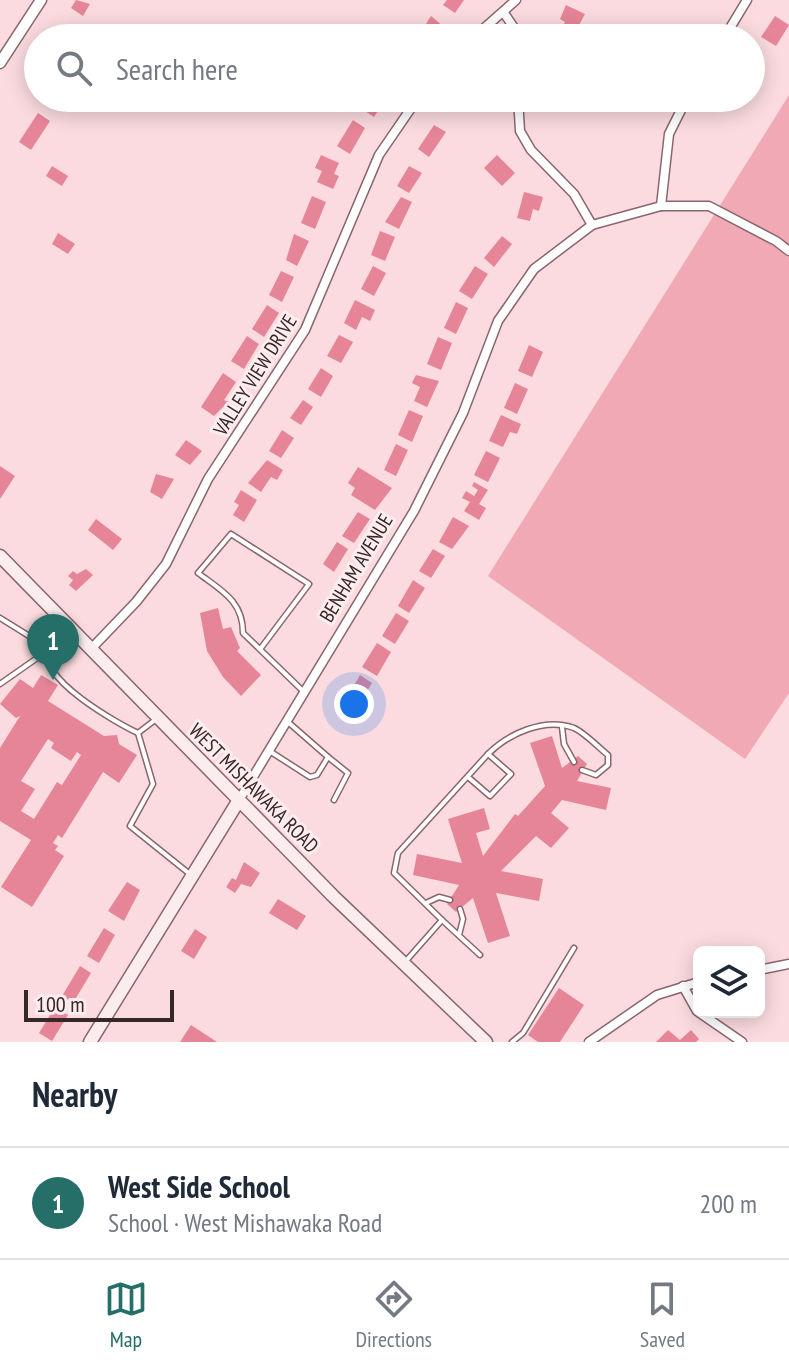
<!DOCTYPE html>
<html lang="en">
<head>
<meta charset="utf-8">
<style>
	:root { --surface:#fff; --page:#f2f2f3; --text:#1f2937; --muted:#747a83; --line:#e0e1e3; --accent:#256f68 }
	body { margin:0; font-family:"PT Sans Narrow",sans-serif; background:var(--page); color:var(--text) }
	.controls { position:absolute; right:24px; bottom:24px; display:grid; overflow:hidden; border-radius:12px; box-shadow:0 4px 20px #0003 }
	.controls button { width:72px; height:72px; display:grid; place-items:center; padding:0; border:0; border-bottom:2px solid var(--line); background:var(--surface); color:var(--text); font:40px sans-serif }
	.scale { position:absolute; left:24px; bottom:20px; width:150px; box-sizing:border-box; padding-left:8px; border:4px solid #362729; border-top:0; font-size:22px; line-height:28px; white-space:nowrap; color:#362729; -webkit-text-stroke:6px #fdedef; paint-order:stroke }
	.you { position:absolute; left:354px; top:704px; width:28px; height:28px; margin:-20px; border:6px solid #fff; border-radius:50%; background:#1a73e8; box-shadow:0 0 0 12px #1a73e833 }
	.badge { display:grid; place-items:center; width:52px; height:52px; border-radius:50%; background:var(--accent); color:#fff; font-size:26px; font-weight:700 }
	.pin { position:absolute; translate:-50% -66px; filter:drop-shadow(0 2px 4px #0008) }
	.pin::after { content:''; position:absolute; top:42px; width:28px; height:24px; background:inherit; clip-path:polygon(0 0,100% 0,50% 100%) }
	.list { margin:0; padding:0; list-style:none }
	h2 { display:flex; justify-content:space-between; align-items:center; height:104px; margin:0; padding:0 32px; font-size:34px }
	h2 small { font-size:26px; font-weight:400; color:var(--muted) }
	.list li { display:grid; grid-template-columns:52px 1fr auto; gap:24px; align-items:center; box-sizing:border-box; height:112px; padding:0 32px; border-top:2px solid var(--line) }
	.list b { display:block; font-size:30px; white-space:nowrap }
	.list p { margin:0; font-size:26px; white-space:nowrap; color:var(--muted) }
	.list em { font-size:26px; font-style:normal; color:var(--muted) }
	.icon { flex:none; width:44px; height:44px; fill:none; stroke:currentColor; stroke-width:2; stroke-linecap:round; stroke-linejoin:round }
	.map { position:relative; flex:none; width:789px; height:1042px; overflow:hidden }
	.search { position:absolute; background:var(--surface); box-shadow:0 4px 20px #0003; left:24px; right:24px; top:24px; height:88px; display:flex; align-items:center; gap:20px; box-sizing:border-box; padding:0 28px; border-radius:44px; color:var(--muted); font-size:30px }
	.sheet { height:216px; background:var(--surface) }
	nav { display:flex; justify-content:space-around; align-items:center; box-sizing:border-box; height:112px; border-top:2px solid var(--line); background:var(--surface); font-size:22px; color:var(--muted) }
	nav a { display:grid; justify-items:center; gap:4px }
	nav .on { color:var(--accent) }
	.map>svg:first-child { display:block }
</style>
</head>
<body>
<div class="map">
<svg width="789" height="1042" viewBox="0 0 789 1042">
	<rect width="100%" height="100%" fill="#fbdbdf"/>
	<path fill="#f0a9b5" d="M789 95V693L745 759 488 576Z"/>
	<g fill="#e78598" fill-rule="evenodd">
		<path d="M76 0 90 4 83 16 71 8Z"/>
		<path d="M447 0H464L455 13 443 5Z"/>
		<path d="M566 5 585 14 577 29 583 32 580 38 559 35 565 22 560 19Z"/>
		<path d="M431 16 444 27 435 38H417Z"/>
		<path d="M775 16 789 25 776 46 761 37Z"/>
		<path d="M369 98H386L374 117 362 109Z"/>
		<path d="M38 113 50 121 31 150 19 142Z"/>
		<path d="M353 120 365 128 350 154 337 146Z"/>
		<path d="M434 125 446 132 429 157 418 149Z"/>
		<path d="M321 155 339 163 334 174 339 176 333 189 317 182 322 171 315 168Z"/>
		<path d="M497 155 515 173 502 186 484 168Z"/>
		<path d="M52 166 68 176 62 186 46 176Z"/>
		<path d="M409 166 422 173 409 193 397 186Z"/>
		<path d="M524 192 543 197 539 211 533 209 530 221 517 218Z"/>
		<path d="M312 196 326 202 315 229 301 223Z"/>
		<path d="M401 197 412 202 399 229 385 222Z"/>
		<path d="M380 231 395 237 385 261 371 255Z"/>
		<path d="M58 233 75 244 68 254 52 244Z"/>
		<path d="M294 234 309 241 297 266 286 260Z"/>
		<path d="M502 236 512 244 494 267 484 258Z"/>
		<path d="M373 266 386 273 374 296 361 289Z"/>
		<path d="M475 266 488 274 472 299 459 291Z"/>
		<path d="M281 271 294 277 282 302 269 295Z"/>
		<path d="M355 300 375 310 370 321 362 317 356 330 344 323Z"/>
		<path d="M456 302 468 308 456 334 444 328Z"/>
		<path d="M267 305 279 313 264 337 252 329Z"/>
		<path d="M339 335 353 342 341 363 327 356Z"/>
		<path d="M247 336 259 344 244 369 231 361Z"/>
		<path d="M438 337 452 343 441 370 427 364Z"/>
		<path d="M529 345 543 352 532 377 518 371Z"/>
		<path d="M321 368 333 376 321 397 308 389Z"/>
		<path d="M223 373 236 382 224 400 228 402 214 416 201 407Z"/>
		<path d="M416 375 439 381 427 407 414 401 420 387 412 383Z"/>
		<path d="M515 383 528 389 517 414 504 408Z"/>
		<path d="M303 400 313 407 301 425 290 418Z"/>
		<path d="M409 410 423 416 412 442 398 435Z"/>
		<path d="M501 415 521 424 517 434 510 432 503 447 489 441Z"/>
		<path d="M282 430 294 438 281 458 269 451Z"/>
		<path d="M186 440 202 451 190 465 175 455Z"/>
		<path d="M396 444 408 450 396 476 384 470Z"/>
		<path d="M486 451 500 458 488 482 474 475Z"/>
		<path d="M267 460 283 470 277 480 271 477 261 492 248 483Z"/>
		<path d="M0 466 15 476 0 499Z"/>
		<path d="M358 467 392 488 375 510 351 495 355 488 348 483Z"/>
		<path d="M156 474 174 479 162 499 150 492Z"/>
		<path d="M474 482 488 490 479 504 486 508 479 520 464 511 470 502 462 498 466 491 474 496 478 490 472 486Z"/>
		<path d="M241 490 257 500 244 522 233 515 239 505 234 502Z"/>
		<path d="M358 512 370 519 354 543 342 536Z"/>
		<path d="M453 517 469 526 452 549 439 542Z"/>
		<path d="M96 519 122 539 113 550 88 530Z"/>
		<path d="M337 542 348 549 334 572 323 564Z"/>
		<path d="M433 549 445 556 431 578 419 571Z"/>
		<path d="M86 569 93 575 76 591 69 585 73 580 68 576 73 571 77 574Z"/>
		<path d="M413 580 425 588 409 613 398 606Z"/>
		<path d="M218 608 223 629 231 627 240 648 237 651 261 675 241 696 223 677 207 651 200 613Z"/>
		<path d="M396 613 409 621 395 644 382 636Z"/>
		<path d="M377 643 391 652 377 676 362 667Z"/>
		<path d="M41 675 58 685 48 701 104 736 117 735 119 744 137 755 119 783 103 772 62 838 58 835 53 843 58 846 55 850 64 856 32 907 1 887 31 840 0 821V748L20 716 16 718 0 704 20 679 33 688ZM48 739 54 743 51 748 71 761 77 752 81 755 62 785 57 782 34 819 21 811 35 789 21 781Z"/>
		<path d="M360 675 372 683 358 706 346 699Z"/>
		<path d="M552 736 562 768 578 756 587 764 577 781 611 788 606 810 562 800 551 813 569 828 551 848 536 836 501 871 543 879 539 901 496 893 510 936 488 943 473 898 456 912 447 904 459 885 413 875 417 854 462 863 448 819 484 808 490 829 476 833 483 856 515 814 518 816 545 786 530 743Z"/>
		<path d="M244 862 260 873 251 887 241 884 235 893 226 887 232 878 236 880Z"/>
		<path d="M127 882 140 890 124 921 108 911Z"/>
		<path d="M278 899 306 916 297 930 269 913Z"/>
		<path d="M104 928 115 935 99 963 87 956Z"/>
		<path d="M195 929 207 937 194 959 181 951Z"/>
		<path d="M80 966 91 973 73 1003 62 996Z"/>
		<path d="M559 988 584 1005 560 1042H538L528 1035Z"/>
		<path d="M55 1007 68 1015 52 1041 39 1033Z"/>
		<path d="M191 1025 217 1042H180Z"/>
		<path d="M668 1030 680 1040 691 1030 699 1039 696 1042H656Z"/>
	</g>
	<g fill="none" stroke-linecap="round" stroke-linejoin="round">
		<g stroke="#89666c" stroke-width="7">
			<g id="service">
				<path d="M0 618 50 649 0 684"/>
				<path d="M69 632C64 637 54 643 50 649 35 678 119 724 138 733L155 720"/>
				<path d="M261 648 309 584 231 534 198 573C222 591 243 601 243 633L304 692"/>
				<path d="M562 727 564 744 574 762"/>
				<path d="M138 733 153 784 130 826 191 875"/>
				<path d="M271 752 310 777 317 775 328 757 288 722"/>
				<path d="M328 757 348 773 334 800"/>
				<path d="M468 777 490 796 511 774 488 754"/>
				<path d="M426 903 439 897 450 900"/>
				<path d="M442 920 480 955"/>
				<path d="M459 935 463 919 460 909"/>
				<path d="M405 962 442 920 394 873 398 853 488 754C508 734 544 717 574 728 585 733 598 747 608 755V765L596 775 582 770"/>
				<path d="M512 1042 523 1033 574 948"/>
			</g>
		</g>
		<g stroke="#89666c" stroke-width="11">
			<g id="minor">
				<path d="M504 13 521 38"/>
				<path d="M473 38 516 0"/>
				<path d="M724 38 747 0"/>
				<path d="M518 98 520 131 531 150 574 194 592 225"/>
				<path d="M661 206 669 134 687 98"/>
				<path d="M90 650 136 602 166 564 208 479 305 330 379 155 418 98"/>
				<path d="M239 800 414 511 463 413 498 321 534 269 592 225 661 206H709L776 241 789 251"/>
				<path d="M759 970 789 964"/>
				<path d="M683 986 697 1011 742 1042"/>
				<path d="M589 1042 657 995 699 982"/>
			</g>
		</g>
		<g stroke="#89666c" stroke-width="13">
			<path id="tertiary" d="M0 63 41 0"/>
		</g>
		<g stroke="#89666c" stroke-width="15">
			<g id="secondary">
				<path d="M0 556 334 897 486 1042"/>
				<path d="M90 1042 239 800"/>
			</g>
		</g>
		<use href="#service" stroke="#fff" stroke-width="4"/>
		<use href="#minor" stroke="#fff" stroke-width="8"/>
		<use href="#tertiary" stroke="#fff" stroke-width="10"/>
		<use href="#secondary" stroke="#fbecee" stroke-width="12"/>
	</g>
	<g text-anchor="middle" dominant-baseline="central" stroke-width="6" stroke-linejoin="round" paint-order="stroke">
		<g font-size="20" fill="#362729" stroke="#fdedef">
			<text transform="translate(255 375) rotate(-58)">VALLEY VIEW DRIVE</text>
			<text transform="translate(356 568) rotate(-59)">BENHAM AVENUE</text>
			<text transform="translate(254 788) rotate(45)">WEST MISHAWAKA ROAD</text>
		</g>
	</g>
</svg>
<div class="controls">
<button><svg class="icon" aria-label="layers" viewBox="0 0 24 24"><path d="M12 4l9 5-9 5-9-5zM3 14l9 5 9-5"/></svg></button>
</div>
<div class="scale">100 m</div>
<div class="you"></div>
<div class="pin badge" style="left:53px;top:680px">1</div>
<div class="search"><svg class="icon" aria-label="search" viewBox="0 0 24 24"><circle cx="10" cy="10" r="6"/><path d="M15 15l6 6"/></svg>Search here</div>
</div>
<section class="sheet">
<h2>Nearby<small></small></h2>
<ul class="list">
<li><span class="badge">1</span><div><b>West Side School</b><p>School · West Mishawaka Road</p></div><em>200 m</em></li>
</ul>
</section>
<nav>
<a class="on"><svg class="icon" aria-label="map" viewBox="0 0 24 24"><path d="M3 6l6-2 6 2 6-2v14l-6 2-6-2-6 2zM9 4v14M15 6v14"/></svg>Map</a>
<a><svg class="icon" aria-label="directions" viewBox="0 0 24 24"><path d="M12 3l9 9-9 9-9-9zM9 14v-3h6M13 9l2 2-2 2"/></svg>Directions</a>
<a><svg class="icon" aria-label="saved" viewBox="0 0 24 24"><path d="M7 4h10v16l-5-4-5 4z"/></svg>Saved</a>
</nav>
</body>
</html>
